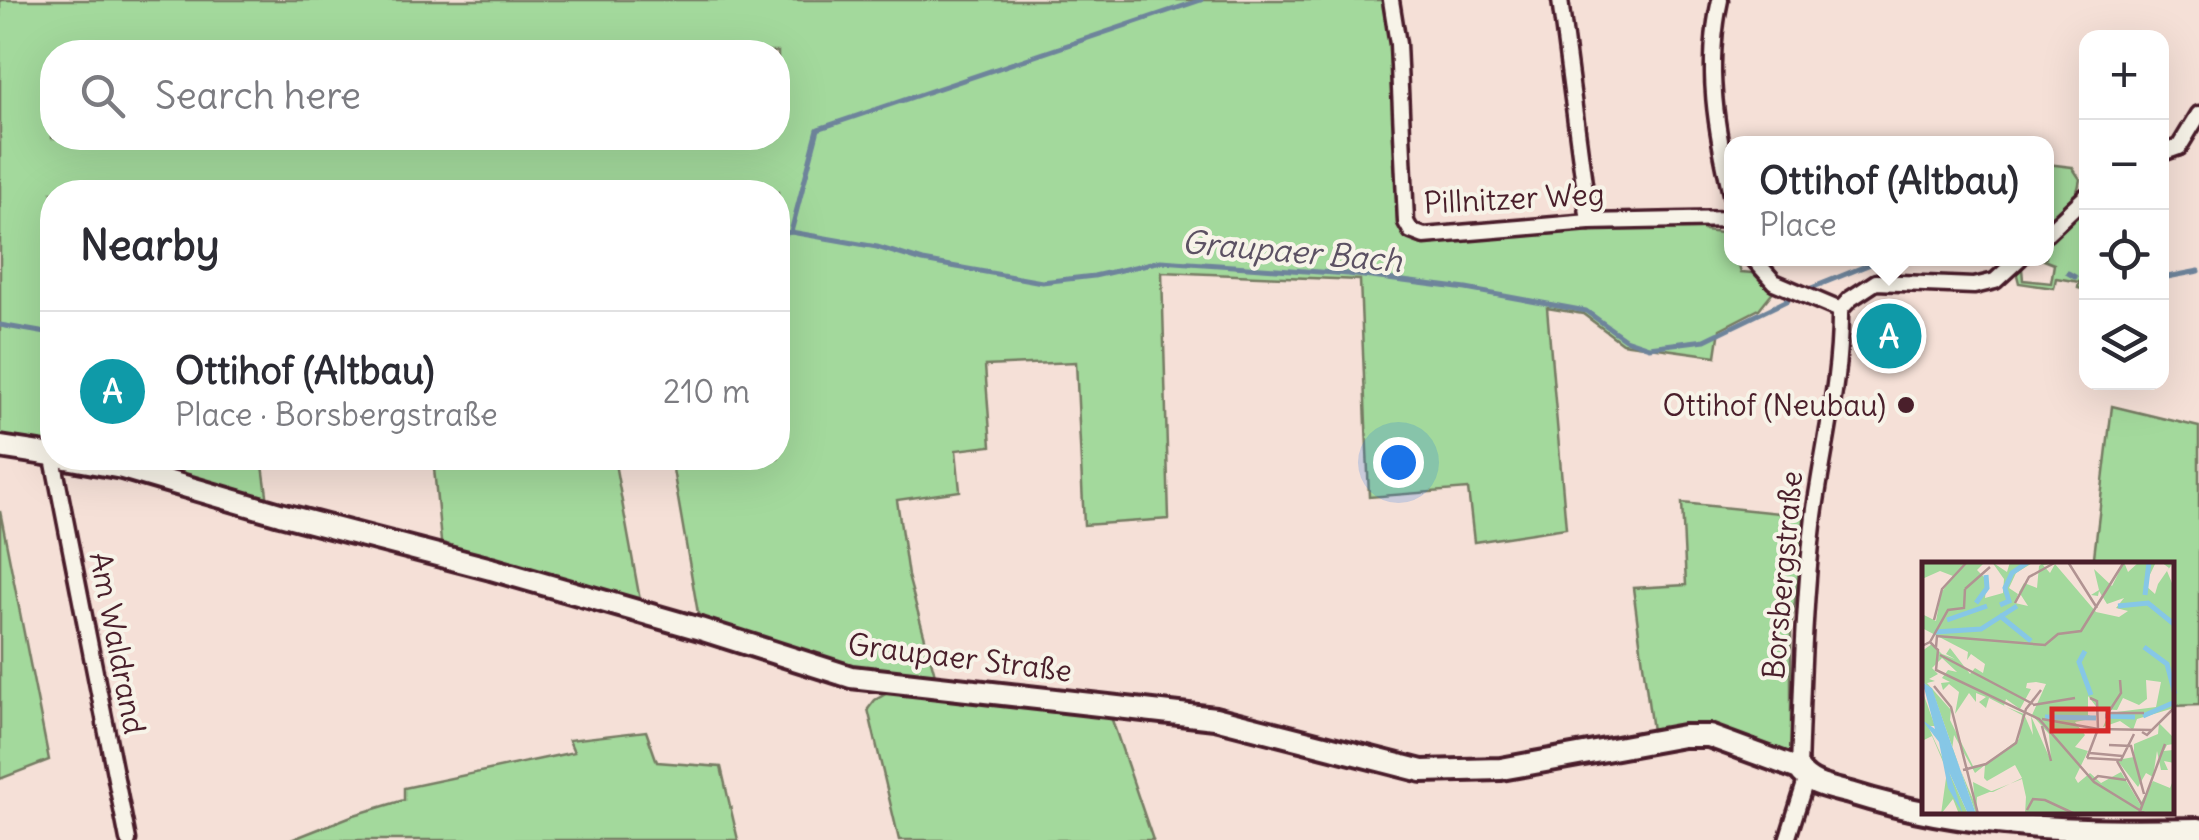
<!DOCTYPE html>
<html lang="en">
<head>
<meta charset="utf-8">
<style>
	:root { --surface:#fff; --page:#f7f7f7; --text:#2b2b33; --muted:#7c7c81; --line:#e1e1e2; --accent:#111827 }
	body { margin:0; font-family:Delius,sans-serif; background:var(--page); color:var(--text) }
	.controls { position:absolute; right:30px; top:30px; display:grid; overflow:hidden; border-radius:20px; box-shadow:0 10px 40px #0002 }
	.controls button { width:90px; height:90px; display:grid; place-items:center; padding:0; border:0; border-bottom:2px solid var(--line); background:var(--surface); color:var(--text); font:50px sans-serif }
	.you { position:absolute; left:1398px; top:462px; width:35px; height:35px; margin:-25px; border:8px solid #fff; border-radius:50%; background:#1a73e8; box-shadow:0 0 0 15px #1a73e833 }
	.badge { display:grid; place-items:center; width:65px; height:65px; border-radius:50%; background:var(--accent); color:#fff; font-size:32px; font-weight:700 }
	.pin { position:absolute; translate:-50% -50%; border:5px solid #fff; box-shadow:0 2px 10px #0006 }
	.popup { position:absolute; left:1724px; top:136px; width:330px; height:130px; box-sizing:border-box; display:grid; place-content:center; border-radius:20px; background:var(--surface); filter:drop-shadow(0 2px 8px #0005); font-size:32px; white-space:nowrap; color:var(--muted) }
	.popup b { font-size:38px; color:var(--text) }
	.popup::after { content:''; position:absolute; left:50%; top:100%; margin-left:-20px; border:20px solid transparent; border-top-color:var(--surface) }
	.list { margin:0; padding:0; list-style:none }
	h2 { display:flex; justify-content:space-between; align-items:center; height:130px; margin:0; padding:0 40px; font-size:42px }
	h2 small { font-size:32px; font-weight:400; color:var(--muted) }
	.list li { display:grid; grid-template-columns:65px 1fr auto; gap:30px; align-items:center; box-sizing:border-box; height:160px; padding:0 40px; border-top:2px solid var(--line) }
	.list b { display:block; font-size:38px; white-space:nowrap }
	.list p { margin:0; font-size:32px; white-space:nowrap; color:var(--muted) }
	.list em { font-size:32px; font-style:normal; color:var(--muted) }
	.icon { flex:none; width:55px; height:55px; fill:none; stroke:currentColor; stroke-width:2; stroke-linecap:round; stroke-linejoin:round }
	.map { position:relative; flex:none; width:2199px; height:840px; overflow:hidden }
	.search { position:absolute; background:var(--surface); box-shadow:0 10px 40px #0002; left:40px; top:40px; width:750px; height:110px; display:flex; align-items:center; gap:25px; box-sizing:border-box; padding:0 35px; border-radius:40px; color:var(--muted); font-size:38px }
	.panel { position:absolute; background:var(--surface); box-shadow:0 10px 40px #0002; left:40px; top:180px; width:750px; height:290px; border-radius:40px }
	.map>svg:first-child { display:block }
</style>
</head>
<body>
<div class="map">
<svg width="2199" height="840" viewBox="0 0 2199 840">
	<rect width="100%" height="100%" fill="#f5e0d7"/>
	<filter id="ink" filterUnits="userSpaceOnUse"><feTurbulence type="fractalNoise" baseFrequency=".01" numOctaves="2"/><feDisplacementMap in="SourceGraphic" scale="20" xChannelSelector="R" yChannelSelector="G"/><feConvolveMatrix kernelMatrix="1 2 1 2 8 2 1 2 1" color-interpolation-filters="sRGB"/></filter>
	<g filter="url(#ink)">
		<g fill="#a3d99c" stroke="#767c64" stroke-width="2.5" fill-rule="evenodd">
			<path d="M0 0H1387L1394 44 1401 211 1399 224 1409 236 1698 224 1705 231 1730 234 1732 258 1737 259 1741 272 1753 273 1764 284 1775 289 1759 309 1720 329 1716 356 1622 343 1583 314 1547 308 1566 528 1474 542 1468 489 1369 497 1360 280 1162 272 1169 519 1084 525 1076 362 985 366 991 446 956 450 960 491 897 500 908 576 937 682 856 669 699 619 671 458H778V192H52V448L0 438ZM52 52H778V138H52Z"/>
			<path d="M2047 164 2072 167 2080 179C2077 202 2064 211 2047 225Z"/>
			<path d="M2086 204V290L2078 288 2079 282 2056 278 2054 288 2019 283 2016 271 2026 259H2032L2022 268 2023 280 2051 283 2054 264 2041 259 2046 258 2047 241Z"/>
			<path d="M2112 406 2199 427V705L2172 706V565H2093Z"/>
			<path d="M100 458H262L268 502Z"/>
			<path d="M433 458H614L640 600 442 552Z"/>
			<path d="M1682 503 1808 516 1791 628V753L1787 754 1695 728 1652 731 1633 588 1686 585Z"/>
			<path d="M0 511 49 760 0 779Z"/>
			<path d="M893 690 1110 714 1153 840H899L868 709 875 700Z"/>
			<path d="M646 731 657 762 721 767 738 840H291L354 815 404 800V788L574 752 569 740Z"/>
		</g>
		<g fill="none" stroke-linecap="round" stroke-linejoin="round">
			<g stroke="#6e849b" stroke-width="5">
				<path d="M791 232 818 129 1201 0"/>
				<path d="M778 235 791 232 877 247 923 261 1042 282 1094 276 1161 261 1348 274 1466 289 1586 311 1625 339 1649 347 1705 340 1788 300"/>
				<path d="M1992 258 2006 262"/>
				<path d="M1898 259 1902 258"/>
				<path d="M2068 273 2075 277"/>
				<path d="M2162 278 2199 271"/>
				<path d="M2085 283H2086"/>
				<path d="M1809 289 1878 261"/>
				<path d="M0 325 52 334"/>
			</g>
			<g stroke="#4a1f2b" stroke-width="21">
				<g id="street">
					<path d="M1391 0 1398 44 1406 222 1411 231 1424 236 1589 222 1732 219"/>
					<path d="M1560 0 1589 222"/>
					<path d="M1720 0C1705 67 1716 131 1732 198"/>
					<path d="M2179 147 2199 114"/>
					<path d="M2162 153 2179 147"/>
					<path d="M2046 234 2086 196"/>
					<path d="M1753 258 1774 282 1840 310"/>
					<path d="M1840 310 1850 299 1876 282 1974 286 1995 281 2020 258"/>
					<path d="M53 458 128 840"/>
					<path d="M1799 769C1802 684 1804 600 1814 516 1823 448 1841 379 1840 310"/>
					<path d="M1787 840 1806 780"/>
				</g>
			</g>
			<g stroke="#4a1f2b" stroke-width="28">
				<g id="secondary">
					<path d="M0 447 52 455"/>
					<path d="M66 458 122 468 280 514 491 569 700 629 851 677 1215 718 1422 771 1501 769 1683 736H1709L1799 769C1810 786 1833 788 1853 794 1964 829 2083 832 2199 829"/>
				</g>
			</g>
			<use href="#street" stroke="#f7f3e8" stroke-width="14"/>
			<use href="#secondary" stroke="#f7f3e8" stroke-width="20"/>
		</g>
	</g>
	<circle fill="#4a1f2b" stroke="#f7f3e8" stroke-width="4" cx="1906" cy="405" r="10"/>
	<g text-anchor="middle" dominant-baseline="central" stroke-width="8" stroke-linejoin="round" paint-order="stroke">
		<g font-size="30" fill="#4a1f2b" stroke="#f7f3e8">
			<text transform="translate(1514 198) rotate(-3)">Pillnitzer Weg</text>
			<text transform="translate(1782 575) rotate(-85)">Borsbergstraße</text>
			<text transform="translate(118 643) rotate(79)">Am Waldrand</text>
			<text transform="translate(960 657) rotate(7)">Graupaer Straße</text>
		</g>
		<g font-size="30" fill="#4a1f2b" stroke="#f7f3e8" text-anchor="end">
			<text x="1886" y="405">Ottihof (Neubau)</text>
		</g>
		<g font-size="32" font-style="italic" fill="#5c5163" stroke="#f7f3e8">
			<text transform="translate(1292 251) rotate(5)">Graupaer Bach</text>
		</g>
	</g>
	<g transform="translate(1922 562)">
		<rect width="252" height="252" fill="#f5e0d7"/>
		<path d="M2 0H63L55 8 65 18 63 36 81 31 82 17 70 0 85 10 88 0H112L94 11 87 26 96 32 93 41 106 44 97 30 102 21 115 26 117 4 122 0 128 2 121 3 128 11 133 2 174 50 197 55 206 49 194 46 202 36 185 42 177 29 176 34 169 33 177 28 172 7 190 24 202 0 206 10 217 0H234L223 23 233 32 236 22 247 6 239 0H252L245 9 252 26V146L215 157 211 168 198 159 181 165 187 151 234 145 239 120 224 118 225 137 217 143 201 136 195 148 176 147 166 134V153L174 156 153 160 163 173 153 185 166 189 153 216 156 221 168 211 179 221 199 210 218 242 231 219 248 226 252 216V252H103L104 235 69 252 104 235 100 217 55 235 54 252 13 136 0 118V89L10 82 20 92 33 97 24 92 28 86 48 112 53 106 61 111 63 102 49 92 45 98 46 90 0 66V52L14 59 19 31 31 14 18 9 0 17ZM20 96 35 110 26 108 20 116 28 120 19 121 21 128 27 122 37 130 33 152 47 131 54 140V131L64 135 57 140 64 146 67 136 100 153 97 177 64 202 51 204 28 158 29 148 5 121 13 119 7 117 16 112 10 106ZM114 120 124 122 110 153 127 172 129 199 109 154 111 173 102 152 82 144 84 137 98 147 109 127 104 126 105 121ZM32 173 53 211 63 203 62 216 65 219 93 203 100 216 71 230 51 220 53 242 30 188ZM0 128 13 164H6L46 252H37L31 237 19 252 25 209 10 174 0 179ZM237 161 252 176V182L245 183 242 189 251 188 252 201 242 199 246 208H239L235 189 231 215 224 211 216 225 195 198 212 195V182L236 172Z" fill="#a3d99c" fill-rule="evenodd"/>
		<path d="M0 118 13 136 54 252H46L27 210 41 252 26 226 17 180 0 158 13 167Z" fill="#86c7e6"/>
		<path fill="none" stroke="#86c7e6" stroke-width="5" d="M223 33 227 0M54 41 65 26 64 13M78 43 87 39 83 26 90 11 106 0M196 44 226 41 253 63M77 53 109 79M25 58 65 44M13 70 59 67 95 44M222 85 245 102 253 132M163 89 157 100 169 133M0 123 8 128 49 252M183 154 213 155M221 154 253 140M123 155 174 156"/>
		<path fill="none" stroke="#b19392" stroke-width="2.5" d="M146 0 175 46M43 27 68 5M93 41 107 15 134 0M12 58 20 27 45 0M8 80 26 48 42 46 43 27M0 84 8 80 16 88 14 108 117 157 172 220 224 252M14 85 15 74 123 83 136 72 159 69 202 0M18 93 111 142M12 124 29 145 56 252M168 136 175 139 176 167M111 143 153 136M186 151 199 131 198 118M186 151H222M120 157 176 167M120 164 129 199M176 167 230 168M220 170 225 173 253 145M187 183 209 184 222 232M168 191 200 194M165 196 199 198 212 172M165 196 176 167M195 199 220 243M41 208 64 202 94 181 104 147 119 128M170 219 176 214 204 218M105 248 111 237 123 238 153 252M217 252 243 182"/>
		<path fill="#d62828" fill-opacity="0.15" stroke="#d62828" stroke-width="5" d="M130 147H186V169H130Z"/>
		<rect width="252" height="252" fill="none" stroke="#4a1f2b" stroke-width="5"/>
	</g>
</svg>
<div class="controls">
<button>+</button>
<button>−</button>
<button><svg class="icon" aria-label="locate" viewBox="0 0 24 24"><circle cx="12" cy="12" r="6"/><path d="M12 2v4M12 18v4M2 12h4M18 12h4"/></svg></button>
<button><svg class="icon" aria-label="layers" viewBox="0 0 24 24"><path d="M12 4l9 5-9 5-9-5zM3 14l9 5 9-5"/></svg></button>
</div>
<div class="you"></div>
<div class="pin badge" style="left:1889px;top:336px;background:#0f9aa8">A</div>
<div class="popup"><b>Ottihof (Altbau)</b>Place</div>
<div class="search"><svg class="icon" aria-label="search" viewBox="0 0 24 24"><circle cx="10" cy="10" r="6"/><path d="M15 15l6 6"/></svg>Search here</div>
<section class="panel">
<h2>Nearby<small></small></h2>
<ul class="list">
<li><span class="badge" style="background:#0f9aa8">A</span><div><b>Ottihof (Altbau)</b><p>Place · Borsbergstraße</p></div><em>210 m</em></li>
</ul>
</section>
</div>
</body>
</html>
